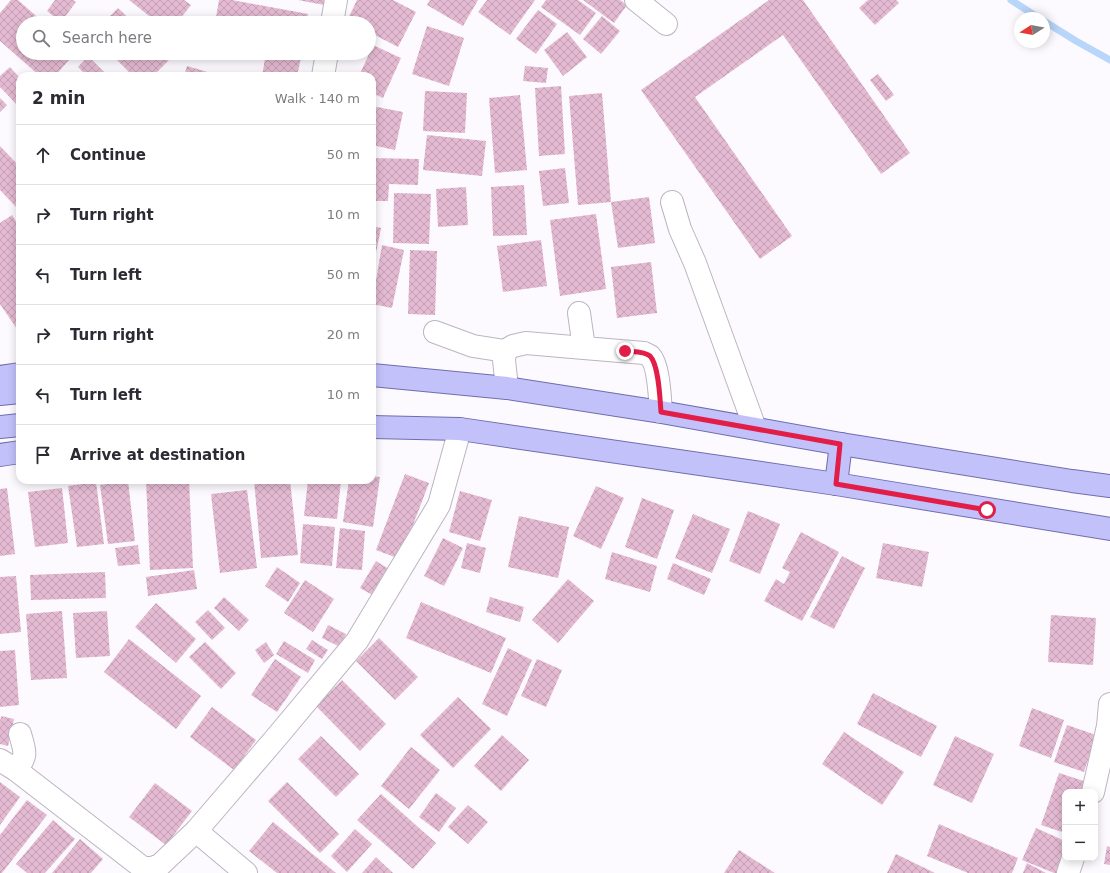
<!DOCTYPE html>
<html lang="en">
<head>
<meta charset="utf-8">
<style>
	:root { --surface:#fff; --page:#f2f2f3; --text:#2b2b33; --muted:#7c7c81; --line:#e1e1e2 }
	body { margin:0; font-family:"DejaVu Sans",sans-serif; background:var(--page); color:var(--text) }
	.controls { position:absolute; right:12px; bottom:12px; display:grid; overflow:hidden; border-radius:8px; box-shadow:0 2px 10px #0003 }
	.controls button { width:36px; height:36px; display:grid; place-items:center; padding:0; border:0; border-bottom:1px solid var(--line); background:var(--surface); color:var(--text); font:20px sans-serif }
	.compass { position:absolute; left:1014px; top:12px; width:36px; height:36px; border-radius:50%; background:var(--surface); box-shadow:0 2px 10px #0003; rotate:259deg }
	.stop { position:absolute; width:12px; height:12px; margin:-9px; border:3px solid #e11d48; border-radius:50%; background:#fff }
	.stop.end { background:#e11d48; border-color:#fff; box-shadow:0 1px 4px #0008 }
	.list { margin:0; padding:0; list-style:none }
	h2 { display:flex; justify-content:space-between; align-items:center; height:52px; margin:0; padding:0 16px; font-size:17px }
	h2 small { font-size:13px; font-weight:400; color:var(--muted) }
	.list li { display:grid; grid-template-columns:26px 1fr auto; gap:12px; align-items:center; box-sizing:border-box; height:60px; padding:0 16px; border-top:1px solid var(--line) }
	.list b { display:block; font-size:15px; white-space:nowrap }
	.list em { font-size:13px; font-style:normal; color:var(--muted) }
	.icon { flex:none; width:22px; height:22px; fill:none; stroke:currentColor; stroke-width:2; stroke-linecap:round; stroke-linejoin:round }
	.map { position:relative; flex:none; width:1110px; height:873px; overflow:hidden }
	.search { position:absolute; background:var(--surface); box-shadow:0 2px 10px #0003; left:16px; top:16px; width:360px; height:44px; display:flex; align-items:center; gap:10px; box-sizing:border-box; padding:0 14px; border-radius:22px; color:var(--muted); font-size:15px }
	.panel { position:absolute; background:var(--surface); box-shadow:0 2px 10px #0003; left:16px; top:72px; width:360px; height:412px; border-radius:12px }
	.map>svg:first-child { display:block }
</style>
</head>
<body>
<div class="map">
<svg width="1110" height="873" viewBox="0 0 1110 873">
	<defs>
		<pattern id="building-cross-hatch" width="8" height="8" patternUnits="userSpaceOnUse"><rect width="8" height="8" fill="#e4bad2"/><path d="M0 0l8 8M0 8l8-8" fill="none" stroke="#c39fb4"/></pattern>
	</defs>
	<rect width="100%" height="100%" fill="#fdfaff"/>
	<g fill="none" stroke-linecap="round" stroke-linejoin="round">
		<g stroke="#b8d6f9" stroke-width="7">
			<path d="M1011 0 1039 18"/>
			<path d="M1044 21 1076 41 1110 60"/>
		</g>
	</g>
	<g fill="url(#building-cross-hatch)">
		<path d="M11 0H18L44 23H23V53H75L55 76H40L0 41V13Z"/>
		<path d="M55 0H73L76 2 61 22 47 11Z"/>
		<path d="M129 0H184L191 5 177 23H158Z"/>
		<path d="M219 0H232L308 14 306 23H215Z"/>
		<path d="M298 0H324V5Z"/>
		<path d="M357 0H393L416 12 398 47 369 32V23H351L347 21Z"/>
		<path d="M430 0H478L463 26 427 5Z"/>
		<path d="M487 0H535L510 35 478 12Z"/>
		<path d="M546 0H578L596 13 580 35 541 7Z"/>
		<path d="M583 0H620L627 5 614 23Z"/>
		<path d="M769 0H803L910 153 881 174 783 35 695 97 792 236 760 259 641 90Z"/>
		<path d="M868 0H896L899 3 875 25 859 8Z"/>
		<path d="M118 8 134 23H103Z"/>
		<path d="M538 10 557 24 536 54 516 39Z"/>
		<path d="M602 16 620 31 601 54 583 39Z"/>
		<path d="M427 26 464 38 449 86 412 74Z"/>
		<path d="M567 32 587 57 563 76 544 50Z"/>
		<path d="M373 45 401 58 383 98 372 93V76H359Z"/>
		<path d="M110 53H164L170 59 153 76H133Z"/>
		<path d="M266 53H302L297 76H262Z"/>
		<path d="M88 56 108 76H87L78 67Z"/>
		<path d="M187 66 221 76H184Z"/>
		<path d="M525 66 548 68 546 83 523 81Z"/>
		<path d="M10 67 20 78V108L0 87V76Z"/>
		<path d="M878 74 894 95 886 101 870 80Z"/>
		<path d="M561 86 565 154 539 156 535 88Z"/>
		<path d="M425 91 467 93 465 133 423 131Z"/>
		<path d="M602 93 611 202 578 205 569 96Z"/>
		<path d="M520 95 527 170 495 173 489 98Z"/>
		<path d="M0 98 7 105 0 112Z"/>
		<path d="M372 106 403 112 395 150 372 145Z"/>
		<path d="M427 135 486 141 482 176 423 170Z"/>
		<path d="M0 146 20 167V203L16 207 0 190Z"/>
		<path d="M372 158 419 159 418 185 389 184 388 201H372Z"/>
		<path d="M565 168 569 203 543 206 539 171Z"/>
		<path d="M524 185 527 235 493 236 491 187Z"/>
		<path d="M466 187 468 225 438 227 436 189Z"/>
		<path d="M394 193 431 194 429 244 393 243Z"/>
		<path d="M649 197 655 243 618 248 611 202Z"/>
		<path d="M596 214 606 289 560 296 550 220Z"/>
		<path d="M12 215 20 228 19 332 0 304V223Z"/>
		<path d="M372 226 381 228 373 268H372Z"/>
		<path d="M541 240 547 286 503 292 497 246Z"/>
		<path d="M382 245 404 250 392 308 372 304Z"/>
		<path d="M410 250 437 251 435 315 408 314Z"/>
		<path d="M651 262 657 313 617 318 611 267Z"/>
		<path d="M405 474 429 483 400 559 376 550Z"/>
		<path d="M372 476 380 477 373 527 343 522 349 480H372Z"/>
		<path d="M146 480H189L193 568 150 570Z"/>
		<path d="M254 480H290L298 555 261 558Z"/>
		<path d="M308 480H341L337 519 304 516Z"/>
		<path d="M128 481 135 541 108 544 100 485Z"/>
		<path d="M96 482 104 544 77 547 68 486Z"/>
		<path d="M596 486 624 498 601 549 573 536Z"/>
		<path d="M7 488 15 554 0 556V489Z"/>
		<path d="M62 488 68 543 35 547 28 492Z"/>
		<path d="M247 490 257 568 220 573 211 494Z"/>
		<path d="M460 491 492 500 480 541 449 532Z"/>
		<path d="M642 498 674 510 657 559 625 547Z"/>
		<path d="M748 511 780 524 760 574 729 561Z"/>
		<path d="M693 514 730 529 712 573 675 558Z"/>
		<path d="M519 516 569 527 558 578 508 567Z"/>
		<path d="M303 524 335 527 332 566 300 563Z"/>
		<path d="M340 528 365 531 362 570 336 568Z"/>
		<path d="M801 532 839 552 802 621 764 601 776 579 784 584 790 572 782 568Z"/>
		<path d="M443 538 463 548 444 586 424 576Z"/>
		<path d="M467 543 486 548 480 573 461 568Z"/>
		<path d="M883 543 929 552 922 587 876 578Z"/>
		<path d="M138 545 140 564 118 566 115 548Z"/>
		<path d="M612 552 657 566 650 592 605 579Z"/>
		<path d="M842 556 865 568 834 629 810 617Z"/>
		<path d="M376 561 392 571 376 597 360 588Z"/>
		<path d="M673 563 711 579 704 595 667 579Z"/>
		<path d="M277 567 300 583 288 602 265 586Z"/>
		<path d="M194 570 197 589 148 596 146 577Z"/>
		<path d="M105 572 106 598 31 600 30 575Z"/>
		<path d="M16 576 21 632 0 634V577Z"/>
		<path d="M568 579 594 601 558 643 532 620Z"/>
		<path d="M305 580 334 599 313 632 284 613Z"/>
		<path d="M224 597 249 620 239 631 214 608Z"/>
		<path d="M490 597 524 607 520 622 486 612Z"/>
		<path d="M421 602 506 638 491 673 406 638Z"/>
		<path d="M156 603 196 639 176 663 135 627Z"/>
		<path d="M208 610 225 628 212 640 195 622Z"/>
		<path d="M62 611 67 678 31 680 26 614Z"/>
		<path d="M107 611 110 656 76 658 73 613Z"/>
		<path d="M1051 615 1096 618 1093 665 1048 662Z"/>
		<path d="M328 625 346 634 340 647 322 638Z"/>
		<path d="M379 638 418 677 395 700 356 661Z"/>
		<path d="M129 639 201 696 176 729 104 672Z"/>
		<path d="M312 640 328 650 322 659 306 649Z"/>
		<path d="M284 641 315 660 308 673 276 654Z"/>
		<path d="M205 642 236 673 221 689 189 657Z"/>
		<path d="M266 642 274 655 264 663 255 650Z"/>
		<path d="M508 648 532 660 507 716 482 704Z"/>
		<path d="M15 650 19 705 0 707V651Z"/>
		<path d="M275 659 301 677 277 712 251 695Z"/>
		<path d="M537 659 562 670 546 707 521 696Z"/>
		<path d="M342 680 386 724 360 751 316 706Z"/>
		<path d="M873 693 937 726 921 757 857 724Z"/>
		<path d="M458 697 491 729 453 768 420 735Z"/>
		<path d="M212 707 256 740 234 770 190 737Z"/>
		<path d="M1032 708 1064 720 1051 758 1019 746Z"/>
		<path d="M1 716 14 719 8 746 0 744V722Z"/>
		<path d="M1067 725 1096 735 1084 772 1054 762Z"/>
		<path d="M844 732 904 772 882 805 822 764Z"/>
		<path d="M502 735 529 760 501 791 474 766Z"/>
		<path d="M321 736 359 774 336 797 298 759Z"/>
		<path d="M955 736 994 754 972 803 933 785Z"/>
		<path d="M411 747 440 770 409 809 381 786Z"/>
		<path d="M1059 773 1087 782 1083 792H1065V833L1041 825Z"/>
		<path d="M0 782 20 797 0 825Z"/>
		<path d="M287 782 339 834 320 853 268 801Z"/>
		<path d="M155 783 192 811 166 845 129 817Z"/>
		<path d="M436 793 456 808 439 832 419 817Z"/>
		<path d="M381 794 436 843 413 869 357 820Z"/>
		<path d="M27 800 47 815 2 873H0V835Z"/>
		<path d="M468 805 488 822 468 844 448 827Z"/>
		<path d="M53 820 75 839 45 873H27L16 864Z"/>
		<path d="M273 822 336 873H277L249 851Z"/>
		<path d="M939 824 1018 858 1012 873H968L927 856Z"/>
		<path d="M1036 828 1065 841V858L1061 873H1054L1022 860Z"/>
		<path d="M355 829 372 844 347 872 331 856Z"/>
		<path d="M80 839 103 859 91 873H52Z"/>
		<path d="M1107 846 1110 847V865L1104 864Z"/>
		<path d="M739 850 775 873H724Z"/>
		<path d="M896 854 935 873H887Z"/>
		<path d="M376 857 393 873H362Z"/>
		<path d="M1027 863 1046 873H1023Z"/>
	</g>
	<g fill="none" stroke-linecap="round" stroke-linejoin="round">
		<g stroke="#bcb5c0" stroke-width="24">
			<g id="minor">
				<path d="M636 0 666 24"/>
				<path d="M332 23 336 0"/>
				<path d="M323 76 327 53"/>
				<path d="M672 202 680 229 695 263 755 428"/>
				<path d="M579 313 584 348 644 353C646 354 648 355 650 356 659 365 660 400 661 412"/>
				<path d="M435 332 473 346 505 351 504 360 507 388"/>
				<path d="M505 351 513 346 526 343 584 348"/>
				<path d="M0 760 16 770 143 868H152L160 865 196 831 275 739 357 641 439 505 460 429"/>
				<path d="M16 770C28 755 25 752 20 734"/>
				<path d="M1093 792 1108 726 1110 704"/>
				<path d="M196 831 246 873"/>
				<path d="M1068 873 1073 858"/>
			</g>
		</g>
		<g stroke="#6f6ead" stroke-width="24">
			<g id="major">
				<path d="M372 375 507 388 661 412 841 444 1072 481 1110 486"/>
				<path d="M0 377 20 374"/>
				<path d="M0 394 20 392"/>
				<path d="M0 427 20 425"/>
				<path d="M372 427 460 429 836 484 1110 529"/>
				<path d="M0 455 20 452"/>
				<path d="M836 484 841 444"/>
			</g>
		</g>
		<use href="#minor" stroke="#fff" stroke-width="22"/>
		<use href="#major" stroke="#c2c1fa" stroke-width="22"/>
	</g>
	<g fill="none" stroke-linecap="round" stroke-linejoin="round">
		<path stroke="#e11d48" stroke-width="5" d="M625 351C633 352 644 351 650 356 659 365 660 400 661 412L840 444 836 484 987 510"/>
	</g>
</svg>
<div class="controls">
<button>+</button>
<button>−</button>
</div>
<svg class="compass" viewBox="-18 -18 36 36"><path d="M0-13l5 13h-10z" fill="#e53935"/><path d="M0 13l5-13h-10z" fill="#7c7c81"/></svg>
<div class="stop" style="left:987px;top:510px"></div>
<div class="stop end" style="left:625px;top:351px"></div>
<div class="search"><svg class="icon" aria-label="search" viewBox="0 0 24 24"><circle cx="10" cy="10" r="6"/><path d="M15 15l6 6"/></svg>Search here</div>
<section class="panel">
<h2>2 min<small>Walk · 140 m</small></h2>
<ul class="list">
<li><svg class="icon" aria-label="ahead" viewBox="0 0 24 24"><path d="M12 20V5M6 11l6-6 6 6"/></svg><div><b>Continue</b></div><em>50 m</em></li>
<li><svg class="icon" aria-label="right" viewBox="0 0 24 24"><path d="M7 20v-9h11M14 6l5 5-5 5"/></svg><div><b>Turn right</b></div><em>10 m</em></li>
<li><svg class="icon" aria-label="left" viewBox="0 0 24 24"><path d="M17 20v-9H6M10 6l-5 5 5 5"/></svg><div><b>Turn left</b></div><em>50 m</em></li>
<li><svg class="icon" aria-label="right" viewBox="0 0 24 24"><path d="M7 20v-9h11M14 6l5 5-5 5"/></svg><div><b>Turn right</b></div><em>20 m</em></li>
<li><svg class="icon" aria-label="left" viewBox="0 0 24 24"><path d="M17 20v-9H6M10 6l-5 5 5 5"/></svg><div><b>Turn left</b></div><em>10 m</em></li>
<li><svg class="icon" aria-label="arrive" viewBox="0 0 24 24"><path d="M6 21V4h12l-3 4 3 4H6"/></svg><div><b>Arrive at destination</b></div></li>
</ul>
</section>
</div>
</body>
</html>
